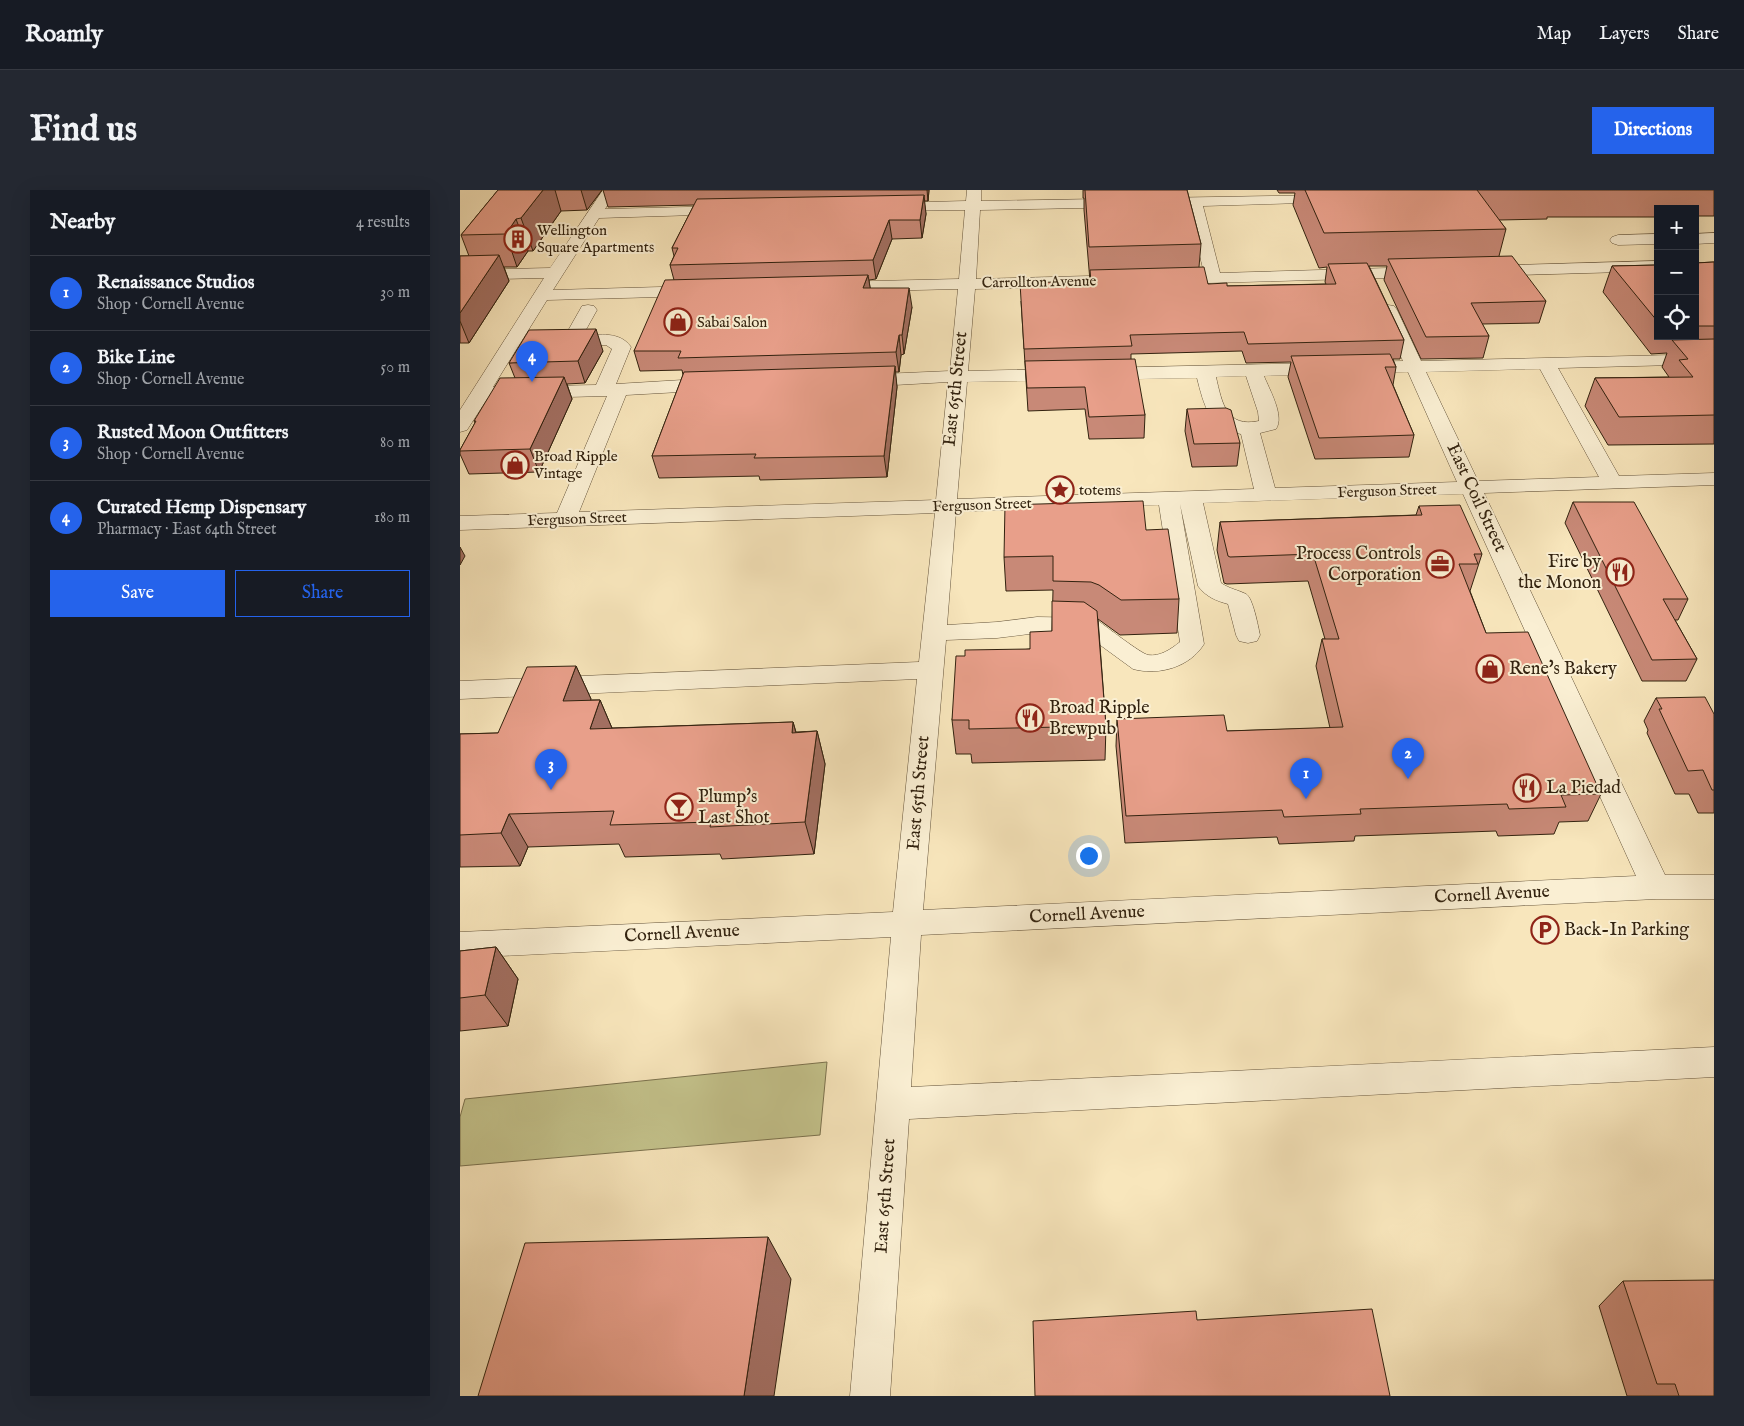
<!DOCTYPE html>
<html lang="en">
<head>
<meta charset="utf-8">
<style>
	:root { --surface:#171b24; --page:#242831; --text:#f1f3f6; --muted:#9ea1a6; --line:#363941; --accent:#2563eb }
	body { margin:0; font-family:"IM FELL English",serif; background:var(--page); color:var(--text) }
	.controls { position:absolute; right:15px; top:15px; display:grid; overflow:hidden; border-radius:0px; box-shadow:0 5px 20px #0002 }
	.controls button { width:45px; height:45px; display:grid; place-items:center; padding:0; border:0; border-bottom:1px solid var(--line); background:var(--surface); color:var(--text); font:25px sans-serif }
	.you { position:absolute; left:628px; top:665px; width:18px; height:18px; margin:-12px; border:4px solid #fff; border-radius:50%; background:#1a73e8; box-shadow:0 0 0 8px #1a73e833 }
	.badge { display:grid; place-items:center; width:32px; height:32px; border-radius:50%; background:var(--accent); color:#fff; font-size:16px; font-weight:700 }
	.pin { position:absolute; translate:-50% -41px; filter:drop-shadow(0 1px 2px #0008) }
	.pin::after { content:''; position:absolute; top:26px; width:18px; height:15px; background:inherit; clip-path:polygon(0 0,100% 0,50% 100%) }
	.list { margin:0; padding:0; list-style:none }
	h2 { display:flex; justify-content:space-between; align-items:center; height:65px; margin:0; padding:0 20px; font-size:21px }
	h2 small { font-size:16px; font-weight:400; color:var(--muted) }
	.list li { display:grid; grid-template-columns:32px 1fr auto; gap:15px; align-items:center; box-sizing:border-box; height:75px; padding:0 20px; border-top:1px solid var(--line) }
	.list b { display:block; font-size:19px; white-space:nowrap }
	.list p { margin:0; font-size:16px; white-space:nowrap; color:var(--muted) }
	.list em { font-size:16px; font-style:normal; color:var(--muted) }
	.actions { display:flex; gap:10px; padding:15px 20px }
	.actions a { flex:1; padding:11px 0; border:1px solid var(--accent); border-radius:0px; text-align:center; font-size:18px; color:var(--accent) }
	.actions .main { background:var(--accent); color:#fff }
	.icon { flex:none; width:28px; height:28px; fill:none; stroke:currentColor; stroke-width:2; stroke-linecap:round; stroke-linejoin:round }
	.map { position:relative; flex:none; width:1254px; height:1206px; overflow:hidden; border-radius:0px }
	header { display:flex; align-items:center; gap:30px; box-sizing:border-box; height:70px; padding:0 25px; background:var(--surface); border-bottom:1px solid var(--line) }
	header strong { font-size:24px }
	nav { display:flex; gap:28px; margin-inline-start:auto; font-size:18px }
	.intro { display:flex; align-items:center; justify-content:space-between; box-sizing:border-box; height:120px; padding:0 30px }
	h1 { margin:0; font-size:35px }
	.button { padding:12px 22px; border-radius:0px; background:var(--accent); color:#fff; font-size:18px; font-weight:700 }
	main { display:flex; gap:30px; padding:0 30px }
	aside { flex:1; background:var(--surface); border-radius:0px; box-shadow:0 5px 20px #0002 }
	.map>svg:first-child { display:block }
</style>
</head>
<body>
<header>
<strong>Roamly</strong>
<nav><a>Map</a><a>Layers</a><a>Share</a></nav>
</header>
<div class="intro"><h1>Find us</h1><a class="button">Directions</a></div>
<main>
<aside>
<h2>Nearby<small>4 results</small></h2>
<ul class="list">
<li><span class="badge">1</span><div><b>Renaissance Studios</b><p>Shop · Cornell Avenue</p></div><em>30 m</em></li>
<li><span class="badge">2</span><div><b>Bike Line</b><p>Shop · Cornell Avenue</p></div><em>50 m</em></li>
<li><span class="badge">3</span><div><b>Rusted Moon Outfitters</b><p>Shop · Cornell Avenue</p></div><em>80 m</em></li>
<li><span class="badge">4</span><div><b>Curated Hemp Dispensary</b><p>Pharmacy · East 64th Street</p></div><em>180 m</em></li>
</ul>
<div class="actions"><a class="main">Save</a><a>Share</a></div>
</aside>
<div class="map">
<svg width="1254" height="1206" viewBox="0 0 1254 1206">
	<rect width="100%" height="100%" fill="#f8e6bc"/>
	<filter id="stains"><feTurbulence type="fractalNoise" baseFrequency=".004" numOctaves="4"/><feColorMatrix values="0 0 0 0 .2 0 0 0 0 .09 0 0 0 0 .02 0 0 0 .5 -.17"/></filter>
	<radialGradient id="worn" r=".72"><stop offset=".6" stop-color="#630" stop-opacity="0"/><stop offset="1" stop-color="#630" stop-opacity=".3"/></radialGradient>
	<path fill="#c4c38c" stroke="#7b724e" d="M367 872 360 945 0 976V927L5 909Z"/>
	<g fill="none" stroke-linecap="round" stroke-linejoin="round">
		<g stroke="#64533a" stroke-width="1">
			<g id="minor">
				<path d="M143 0H157L145 19 268 16 273 17 275 20 273 23 268 24 139 28 93 100 237 96 243 97 245 101 243 105 237 106 87 110 33 197 136 195 152 159 146 155 101 156 95 155 92 151 95 147 105 146 122 116 128 115 134 116 137 120 123 145C139 145 160 141 171 157L156 194 256 188 263 190 265 194 263 198 256 200 166 205 119 322 476 310 488 192 399 197 392 195 390 191 392 187 399 185 490 181 498 99 372 102 366 101 364 97 366 93 372 92 499 89 505 20 428 21 423 20 421 17 423 14 428 13 506 11 507 0H521V11L870 5 875 6 877 9 875 12 743 16 760 83 962 77 968 79 970 82 968 85 962 87 710 94 704 92 702 89 704 86 744 83 728 16 520 20 516 89 667 85 673 87 675 90 673 93 667 95 515 99 508 181 943 171 919 120 922 116 928 115 934 116 937 120 961 171 1254 164V174L1098 178 1159 286 1254 283V295L1024 303 1205 685H1254V709H1196L461 745 451 897 1254 857V887L449 929 430 1206H390L431 747 0 768V742L433 722 457 489 0 509V491L459 472 475 323 0 340V326L97 323 147 206 27 209 7 240 0 242V220L84 88 0 90V80L90 78ZM1080 179 1139 287 1018 291 966 182ZM948 182 997 292 815 298 800 243 816 239C825 226 809 199 804 186ZM786 186 798 222 799 231C766 238 762 213 756 187ZM737 188C744 215 749 239 781 244L794 299 497 309 507 192ZM1003 304 1176 686 463 720 486 450 537 448 577 443 625 444 673 479C699 486 730 477 744 454L720 314 738 396C746 407 757 411 768 414L776 445 779 451 788 453 797 451 800 445C798 436 793 408 786 404 778 400 770 399 761 393L743 313ZM699 315 720 452C711 459 700 467 688 465 680 463 647 437 638 431L630 428 577 427 537 432 487 435 496 322Z"/>
				<path d="M1254 43V53L1235 54V44Z"/>
				<path d="M1198 44V54L1158 55 1152 53 1150 50 1152 47 1158 45Z"/>
				<path d="M1198 71V81L1025 86 1019 84 1017 81 1019 78 1025 76Z"/>
			</g>
		</g>
		<use href="#minor" fill="#faefd3" fill-rule="evenodd"/>
	</g>
	<g fill="#c88977" stroke="#32220f">
		<path d="M38 0H142L127 20 101 21 73 61H68L57 77H44L49 91 9 153H0V66H9L1 45Z"/>
		<path d="M143 0H469L468 11H464L466 24 462 48 432 49 416 89 409 90 410 98 452 117 444 164 441 165 439 182H435L437 197 427 287 300 290 299 286 199 288 192 266 223 185 222 180 180 181 174 161 214 90 210 75 214 66 212 58 234 15 148 17Z"/>
		<path d="M623 0H727L741 54 739 77 748 94 767 96 866 94 865 92 867 77 859 78 833 15 835 3H819L817 0H1254V26H1235V19H1198V27H1087V29L1039 30 1046 39 1039 66 1086 111 1079 133 1022 134 1029 146 1023 168 961 169 924 90 927 76H909L944 150 940 169H933L936 177 933 195 954 245 949 267 855 269 828 187 831 172 786 173 782 161 671 164V169L685 225 684 248 629 249 625 219 568 221 561 111 630 91 624 20V8H623Z"/>
		<path d="M1254 72V254L1148 255 1125 216 1135 188 1209 187 1202 177 1207 163 1191 164 1143 102 1152 76 1198 75V146H1235V73Z"/>
		<path d="M143 161 125 193 107 194 112 209 79 282 9 284 0 264V260L15 233 14 231 55 188 49 173Z"/>
		<path d="M727 219 780 253 777 276 732 277 725 241Z"/>
		<path d="M1113 312 1228 409 1218 430H1215L1237 469 1226 491H1182L1105 333Z"/>
		<path d="M959 316 1022 364 1010 401 1026 443 1141 604 1128 631 1099 632 1094 644 1038 646 1036 641 895 646 894 651 819 654 817 647 665 653 656 556 657 529 767 541 870 538 856 476 862 449H865L848 391 767 394 764 393 757 360 760 332 956 325Z"/>
		<path d="M686 340 719 409 717 443 660 445 638 429 646 536 645 570 512 573 511 564H496L492 530 505 466 570 459 592 441 593 400 546 401 544 367Z"/>
		<path d="M116 476 131 509 130 510H140L152 538 333 532 336 542 357 541 365 574 354 664 262 669 260 664 165 667 159 654 68 657 60 676 0 677V544L38 543Z"/>
		<path d="M1196 508 1254 524V623H1238L1229 604H1215L1187 543 1188 540 1184 531Z"/>
		<path d="M36 757 58 789 48 836 0 841V761Z"/>
		<path d="M1163 1091 1254 1206H1167L1139 1116Z"/>
	</g>
	<g fill="#a26f61" stroke="#32220f">
		<path d="M83 0H95L101 21 73 61 61 28Z"/>
		<path d="M121 0H142L127 20Z"/>
		<path d="M467 0H469L468 11Z"/>
		<path d="M464 5 466 24 462 48 460 30Z"/>
		<path d="M56 29 68 61 57 77 46 44Z"/>
		<path d="M429 30 432 49 416 89 413 70Z"/>
		<path d="M39 65 49 91 9 153 0 131V123Z"/>
		<path d="M408 85 411 103 403 98Z"/>
		<path d="M449 98 452 117 444 164 442 145Z"/>
		<path d="M136 139 143 161 125 193 118 171Z"/>
		<path d="M439 145 441 165 439 182 436 162Z"/>
		<path d="M435 176 437 197 427 287 424 266Z"/>
		<path d="M104 187 112 209 79 282 70 259Z"/>
		<path d="M0 357 5 366 0 375Z"/>
		<path d="M116 476 131 509 118 544 103 511Z"/>
		<path d="M140 510 154 543 130 539Z"/>
		<path d="M333 532 342 565 332 543Z"/>
		<path d="M357 541 365 574 354 664 345 632Z"/>
		<path d="M49 624 68 657 60 676 41 643Z"/>
		<path d="M36 757 58 789 48 836 25 805Z"/>
		<path d="M308 1047 331 1089 314 1206H284Z"/>
	</g>
	<g fill="#e89f8a" stroke="#32220f">
		<path d="M38 0H83L61 28 56 29 46 44 1 45Z"/>
		<path d="M625 0H727L741 54 629 57Z"/>
		<path d="M845 0H1017L1046 39 864 43Z"/>
		<path d="M464 5 460 30H429L413 70 210 75 218 58H212L237 9Z"/>
		<path d="M39 65 0 123V66Z"/>
		<path d="M1052 66 1086 111 1011 113 1029 146 966 147 928 69Z"/>
		<path d="M1254 72V136H1235V73Z"/>
		<path d="M907 73 944 150 788 154 784 142 670 145 672 156 564 159 560 93 631 91 630 80 744 77 748 94 767 93V96L876 94 868 74Z"/>
		<path d="M1198 75V132L1152 76Z"/>
		<path d="M408 85 403 98H449L442 145H439L436 162 218 168 221 161H174L205 90Z"/>
		<path d="M136 139 118 171 49 173 69 140Z"/>
		<path d="M1254 149V225L1159 227 1135 188 1233 187 1219 170 1228 169 1212 150Z"/>
		<path d="M930 164 936 177H925L954 245 859 248 831 166Z"/>
		<path d="M675 169 685 225 629 227 625 197 567 198 565 171Z"/>
		<path d="M435 176 424 266 294 268 296 264 192 266 224 182Z"/>
		<path d="M104 187 70 259 0 261V260L16 231H14L40 188Z"/>
		<path d="M766 218 771 220 780 253 734 254 727 219Z"/>
		<path d="M683 311 686 340 708 339 719 409 661 410 639 395 631 392 593 391V366L544 367 545 315Z"/>
		<path d="M1113 312H1174L1228 409H1203L1237 469 1192 470Z"/>
		<path d="M1000 315 1022 364H1014L1018 374H999L1026 443 1068 442 1141 604 1101 605 1106 617 1049 619 1047 614 900 619 901 624 824 627 822 620 666 626 657 529 764 525 767 541 883 537 862 449H879L853 364 770 367 768 366 760 332 962 325 959 316Z"/>
		<path d="M592 411 624 412 637 421 646 536 509 539V530H492L496 466H505V460L570 459V442L592 441Z"/>
		<path d="M116 476 103 511 140 510 130 539 333 532 332 543 357 541 345 632 250 637 251 632 150 635 154 621 49 624 41 643 0 645V544L38 543 67 477Z"/>
		<path d="M1245 507 1254 524V600H1252L1243 580 1228 581 1199 519H1202L1196 508Z"/>
		<path d="M36 757 25 805 0 808V761Z"/>
		<path d="M308 1047 284 1206H18L65 1053Z"/>
		<path d="M1254 1090V1206H1219L1215 1194H1197L1163 1091Z"/>
		<path d="M912 1119 930 1206H575L573 1131 736 1121 737 1130Z"/>
	</g>
	<defs>
		<g id="building-ring" transform="scale(1.4375)"><circle r="9.5" fill="#faefd3" stroke="#8f2418" stroke-width="1.5"/><path d="M-4-6H4V6H1V3H-1V6H-4ZM-2.5-4.3h1.7v1.8h-1.7ZM.8-4.3h1.7v1.8H.8ZM-2.5-1h1.7V.8h-1.7ZM.8-1h1.7V.8H.8Z" fill="#8f2418"/></g>
		<g id="shop-ring" transform="scale(1.4375)"><circle r="9.5" fill="#faefd3" stroke="#8f2418" stroke-width="1.5"/><path d="M-5-2.5h2.3a2.7 3.5 0 0 1 5.4 0H5L5.5 6h-11ZM-1.5-2.5h3a1.5 2.3 0 0 0-3 0Z" fill="#8f2418"/></g>
		<g id="sight-ring" transform="scale(1.4375)"><circle r="9.5" fill="#faefd3" stroke="#8f2418" stroke-width="1.5"/><path d="M0-6L1.8-2.2L6-1.7L2.9 1.2L3.7 5.4L0 3.3L-3.7 5.4L-2.9 1.2L-6-1.7L-1.8-2.2Z" fill="#8f2418"/></g>
		<g id="office-ring" transform="scale(1.4375)"><circle r="9.5" fill="#faefd3" stroke="#8f2418" stroke-width="1.5"/><path d="M-6-3h4V-5.5h4V-3h4V5H-6ZM-1-4.5V-3h2v-1.5ZM-6 0V1H6V0Z" fill="#8f2418"/></g>
		<g id="restaurant-ring" transform="scale(1.4375)"><circle r="9.5" fill="#faefd3" stroke="#8f2418" stroke-width="1.5"/><path d="M-5-6h1v4h1v-4h1v4h1v-4h1v5L-1.5 .5V6h-2V.5L-5-1ZM5-6V6H3V1.5H1.5Q1.5-4 5-6Z" fill="#8f2418"/></g>
		<g id="bar-ring" transform="scale(1.4375)"><circle r="9.5" fill="#faefd3" stroke="#8f2418" stroke-width="1.5"/><path d="M-6-5H6L.8 .8V4.5H3.5V6h-7V4.5H-.8V.8Z" fill="#8f2418"/></g>
		<g id="parking-ring" transform="scale(1.4375)"><circle r="9.5" fill="#faefd3" stroke="#8f2418" stroke-width="1.5"/><path d="M-3.5-5.5H1a3.5 3.5 0 0 1 0 7H-1V5.5H-3.5ZM-1-3.4V-.6H.8a1.4 1.4 0 0 0 0-2.8Z" fill="#8f2418"/></g>
	</defs>
	<g fill-rule="evenodd">
		<use href="#building-ring" x="58" y="49"/>
		<use href="#shop-ring" x="218" y="132"/>
		<use href="#shop-ring" x="55" y="275"/>
		<use href="#sight-ring" x="600" y="300"/>
		<use href="#office-ring" x="980" y="374"/>
		<use href="#restaurant-ring" x="1160" y="382"/>
		<use href="#shop-ring" x="1030" y="479"/>
		<use href="#restaurant-ring" x="570" y="528"/>
		<use href="#restaurant-ring" x="1067" y="598"/>
		<use href="#bar-ring" x="219" y="617"/>
		<use href="#parking-ring" x="1085" y="740"/>
	</g>
	<g text-anchor="middle" dominant-baseline="central" stroke-width="4" stroke-linejoin="round" paint-order="stroke">
		<g font-size="15" fill="#32220f" stroke="#faefd3" text-anchor="start">
			<text x="77" y="40">Wellington<tspan x="77" dy="17">Square Apartments</tspan></text>
			<text x="237" y="132">Sabai Salon</text>
			<text x="74" y="266">Broad Ripple<tspan x="74" dy="17">Vintage</tspan></text>
			<text x="619" y="300">totems</text>
		</g>
		<g font-size="15" fill="#32220f" stroke="#faefd3">
			<text transform="translate(579 92) rotate(-1)">Carrollton Avenue</text>
			<text transform="translate(927 301) rotate(-2)">Ferguson Street</text>
			<text transform="translate(522 315) rotate(-2)">Ferguson Street</text>
			<text transform="translate(117 329) rotate(-2)">Ferguson Street</text>
		</g>
		<g font-size="18" fill="#32220f" stroke="#faefd3">
			<text transform="translate(496 199) rotate(-84)">East 65th Street</text>
			<text transform="translate(1016 308) rotate(65)">East Coil Street</text>
			<text transform="translate(459 603) rotate(-85)">East 65th Street</text>
			<text transform="translate(1032 705) rotate(-3)">Cornell Avenue</text>
			<text transform="translate(627 725) rotate(-3)">Cornell Avenue</text>
			<text transform="translate(222 744) rotate(-3)">Cornell Avenue</text>
			<text transform="translate(426 1006) rotate(-86)">East 65th Street</text>
		</g>
		<g font-size="18" fill="#32220f" stroke="#faefd3" text-anchor="start">
			<text x="961" y="364" text-anchor="end">Process Controls<tspan x="961" dy="21">Corporation</tspan></text>
			<text x="1141" y="372" text-anchor="end">Fire by<tspan x="1141" dy="21">the Monon</tspan></text>
			<text x="1049" y="479">Rene's Bakery</text>
			<text x="589" y="518">Broad Ripple<tspan x="589" dy="21">Brewpub</tspan></text>
			<text x="1086" y="598">La Piedad</text>
			<text x="238" y="607">Plump's<tspan x="238" dy="21">Last Shot</tspan></text>
			<text x="1104" y="740">Back-In Parking</text>
		</g>
	</g>
	<rect width="100%" height="100%" filter="url(#stains)"/>
	<rect width="100%" height="100%" fill="url(#worn)"/>
</svg>
<div class="controls">
<button>+</button>
<button>−</button>
<button><svg class="icon" aria-label="locate" viewBox="0 0 24 24"><circle cx="12" cy="12" r="6"/><path d="M12 2v4M12 18v4M2 12h4M18 12h4"/></svg></button>
</div>
<div class="you"></div>
<div class="pin badge" style="left:846px;top:609px">1</div>
<div class="pin badge" style="left:948px;top:589px">2</div>
<div class="pin badge" style="left:91px;top:600px">3</div>
<div class="pin badge" style="left:72px;top:192px">4</div>
</div>
</main>
</body>
</html>
